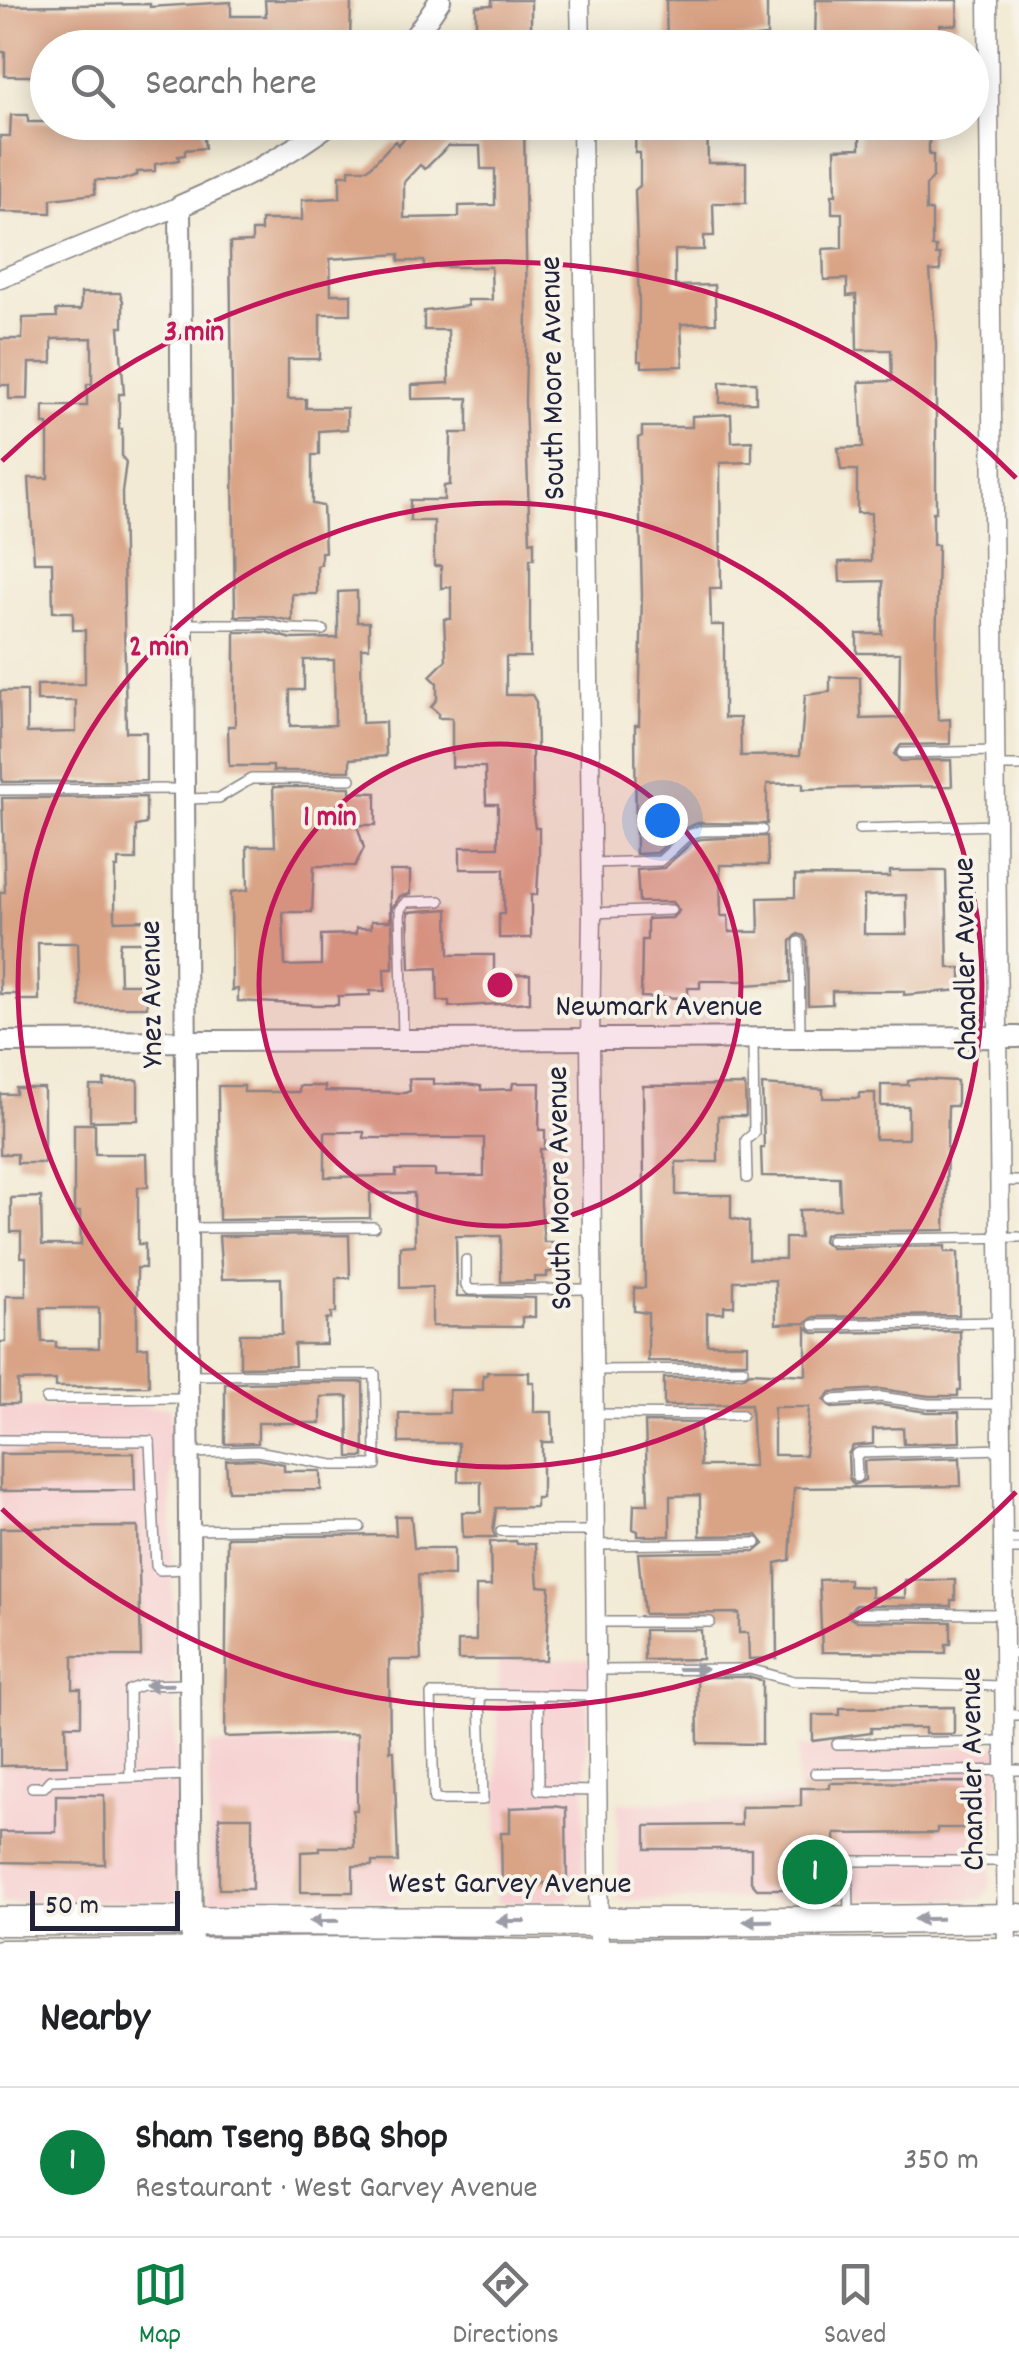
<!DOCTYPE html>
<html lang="en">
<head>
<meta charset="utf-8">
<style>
	:root { --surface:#fff; --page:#f2f2f2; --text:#202124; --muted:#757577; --line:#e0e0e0; --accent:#0b8043 }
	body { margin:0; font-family:Dekko,sans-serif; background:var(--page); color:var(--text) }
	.scale { position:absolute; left:30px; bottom:25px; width:150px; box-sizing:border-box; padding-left:10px; border:5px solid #22223b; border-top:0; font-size:28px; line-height:35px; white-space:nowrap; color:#22223b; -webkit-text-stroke:8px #f7f3e8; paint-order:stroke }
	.you { position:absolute; left:662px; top:820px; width:35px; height:35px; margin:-25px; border:8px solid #fff; border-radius:50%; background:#1a73e8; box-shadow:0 0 0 15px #1a73e833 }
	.badge { display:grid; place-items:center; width:65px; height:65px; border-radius:50%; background:var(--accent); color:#fff; font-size:32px; font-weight:700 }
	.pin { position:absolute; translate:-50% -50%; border:5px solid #fff; box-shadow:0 2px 10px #0006 }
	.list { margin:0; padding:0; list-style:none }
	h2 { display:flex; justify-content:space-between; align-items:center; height:130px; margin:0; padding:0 40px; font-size:42px }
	h2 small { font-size:32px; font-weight:400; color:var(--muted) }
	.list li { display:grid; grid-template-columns:65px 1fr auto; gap:30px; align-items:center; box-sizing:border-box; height:150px; padding:0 40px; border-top:2px solid var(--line) }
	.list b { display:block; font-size:38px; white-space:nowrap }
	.list p { margin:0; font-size:32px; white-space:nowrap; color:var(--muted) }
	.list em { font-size:32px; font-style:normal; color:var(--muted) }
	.icon { flex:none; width:55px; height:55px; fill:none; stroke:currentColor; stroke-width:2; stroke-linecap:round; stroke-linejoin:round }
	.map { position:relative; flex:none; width:1019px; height:1956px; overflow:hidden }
	.search { position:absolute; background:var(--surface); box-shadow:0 5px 25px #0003; left:30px; right:30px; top:30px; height:110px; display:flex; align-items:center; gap:25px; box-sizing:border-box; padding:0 35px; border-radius:55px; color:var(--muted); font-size:38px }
	.sheet { height:280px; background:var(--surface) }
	nav { display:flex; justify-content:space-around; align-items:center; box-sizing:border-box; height:140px; border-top:2px solid var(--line); background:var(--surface); font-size:28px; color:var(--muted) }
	nav a { display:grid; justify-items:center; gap:5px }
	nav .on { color:var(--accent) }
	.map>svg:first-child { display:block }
</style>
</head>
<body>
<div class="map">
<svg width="1019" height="1956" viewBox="0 0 1019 1956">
	<rect width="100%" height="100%" fill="#f7f3e8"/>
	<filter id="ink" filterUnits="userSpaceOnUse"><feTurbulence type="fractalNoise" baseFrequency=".01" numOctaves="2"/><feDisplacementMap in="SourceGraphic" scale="20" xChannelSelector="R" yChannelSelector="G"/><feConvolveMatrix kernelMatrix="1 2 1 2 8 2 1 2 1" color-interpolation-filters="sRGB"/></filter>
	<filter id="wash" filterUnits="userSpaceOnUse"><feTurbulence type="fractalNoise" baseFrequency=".0048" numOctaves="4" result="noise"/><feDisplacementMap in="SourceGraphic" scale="40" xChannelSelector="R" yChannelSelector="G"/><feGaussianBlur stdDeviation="2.25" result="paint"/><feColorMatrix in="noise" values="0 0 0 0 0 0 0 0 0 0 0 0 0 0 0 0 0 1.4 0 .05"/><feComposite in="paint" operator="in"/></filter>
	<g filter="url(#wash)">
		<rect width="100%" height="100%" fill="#f2ead4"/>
		<g fill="#f7cfd1">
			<path d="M170 1407 177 1901 0 1903V1408Z"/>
			<path d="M590 1659 582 1885 567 1900 497 1903 498 1661Z"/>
			<path d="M208 1745 395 1746 398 1901H210Z"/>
			<path d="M1001 1746 990 1887 982 1899 618 1900V1803L797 1798 798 1747Z"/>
		</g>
		<g id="blocks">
			<g fill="#d9a385" fill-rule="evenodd">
				<path d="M265 0H351L350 43 272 44V36H240V48H209V43L157 44 158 48H48V76H5V52H0V6L150 4V7L231 2V16H266Z"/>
				<path d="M492 0H531V40H528V48H476V6L492 5Z"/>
				<path d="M666 0H767V36L735 39V48H667Z"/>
				<path d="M816 0H958L957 25H940V48H922V42H881V48L815 45Z"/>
				<path d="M11 115H28V122H96V131H132V122H154V126L202 122 205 148 185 150V155L178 156 179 160 155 164V171L137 172V175L122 180H95V194L51 199V213L0 212V136H10Z"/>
				<path d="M420 122H524L527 312 525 401 530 542 534 541V559H530V657H506V695H532L536 702 537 748H532L533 815 535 828H539V858L537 895H531V938H499V914H504V869H460V847H498V804H486L485 767H452V718H438V713L431 707 437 699V683L430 676 446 660 444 619H451V587L441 588V566H434V521H410V500H444V486L450 485 451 433H468V398L412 399V385L449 383 448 330H424V311L468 306 467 300H492L491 267H424V261H399V254L330 259 331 294H351V314H320V359H288V399H306V408H347V429L319 431V455H312V504L323 506 324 531 325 552H321V564L317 566V594H292V621L267 616H235L230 243 252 242V231H261V220H302V200L340 198V175H349V169H368L395 141 398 145ZM448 146H480L481 169H495V205L459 206V217L404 218V182L420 165 425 169Z"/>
				<path d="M636 122H707L708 163H746V203H713L714 236H704V250H675V286L714 285 715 294 716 323 681 324 683 366 642 367V361H638L639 304 635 190 640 186V153H635Z"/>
				<path d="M860 122H929V155H933V177L926 186V211H932V247H936V255H940V271H930L936 343V512H933V545H938L936 666 938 720 950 719V744L901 745 894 754 901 761 951 760 952 786 803 789V783L767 784V824L698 823 683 829 657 853 636 854 635 725H639L642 595 638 438 642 436V427H692V416L731 414 732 442 752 441V462L720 463 721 588H710L711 625H724V718H740L741 756 800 755 805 695 830 692V677H860L861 719 899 718 900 653H857V634H882L883 581 840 582 839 562 871 561V513H857V470H841L838 448 863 447 859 382 892 381 891 350H857L856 295 847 296V279L824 280 823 249 842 248V213H832V195H836L835 149 860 148Z"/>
				<path d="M81 293H120L123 301V327H119L124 394H119V429H122V457L126 462 122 492 126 732H146V781L2 782 0 691H27V733L76 732V701H37V685L85 684V630H73V612H53L52 562H34L29 478H48V424H43V406H87V384H92V338L52 339V363H29L28 399H9V385H0V339H22L23 318 57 317 56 310H81Z"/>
				<path d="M720 382H756V402L720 403Z"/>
				<path d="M357 591V622H369V648H361L362 723 385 722 386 756 350 759V771H273V766H229L228 726H235V632H266L292 639 338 638V592ZM304 660H334L335 725 290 726V690H304Z"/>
				<path d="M273 787H350V792L376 793V825H357L364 848 355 866H314L312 912H283L285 966 321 965V935L356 934V928H371V921H390V871H410V894L400 896 392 908 393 969H384L385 991H370V995L338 996V1005H316L238 1001V989L232 990 231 892 248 890 247 846H275Z"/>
				<path d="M146 797V824L136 826V860H118V868H115V921L147 920 148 942H120L119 950 120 984H147V1007H80L78 943H38L39 1000H17V994H0V892H5L2 798Z"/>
				<path d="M767 836 768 865H720L721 916H728L729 932H759L758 898 795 897V876L890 877V871H946L948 968H961V990L904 995V991H832V1004L808 1005 807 942 804 936 798 934 791 941V982L746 985V981H700V988H688V998L641 997 642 940H647V919L672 918 679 911 672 902H639L637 870 664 868 692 842 701 839ZM906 895 907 934H864V896Z"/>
				<path d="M448 909 449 955H494V975L530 974V1002L449 1007V1001H438L437 968 410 969 408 912Z"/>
				<path d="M409 1079H433V1084H465L481 1086V1090L512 1089 513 1083H540L539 1130H545V1149H540L541 1205 544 1242H553V1272H547V1277H535V1281L501 1282V1236H456L457 1296 535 1298V1317H522V1327L432 1326V1287L400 1288V1246L415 1245 414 1193H370V1218L219 1220 218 1086H244V1092H299V1086H325V1091L405 1093 410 1091ZM325 1132H364V1138H484V1176H435V1170H396V1176L325 1177Z"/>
				<path d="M919 1079 957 1081V1106H948L945 1230 831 1232 824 1235 823 1241 831 1248 945 1246V1252H958L959 1315 814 1317 806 1323 776 1324 775 1280 734 1281V1306H724V1313H707V1344H747V1362L648 1361V1313L634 1311V1288H645L643 1086 745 1085 746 1116H718V1162H676V1195H731V1218L749 1222V1259H785V1238H800L799 1210 840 1209 839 1177 762 1176 761 1148H764L762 1085 823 1089V1098H859V1093H875V1139H908V1106H881V1085H908V1081Z"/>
				<path d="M104 1080H138V1120L90 1121V1086H104Z"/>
				<path d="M16 1088H44V1163H17V1154H0V1094H16Z"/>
				<path d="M74 1124H95V1154H147L148 1187H138V1244H145V1268H137V1348L148 1347 149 1386 56 1387V1380L18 1381V1404H0V1342H6V1296H26V1257H21V1232H11V1198L41 1197 42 1245H81L80 1212H74ZM41 1308H99V1348H56V1342H42Z"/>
				<path d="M349 1235 350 1278H336V1313H331V1319H326V1344H294L295 1366 240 1367V1334H282L281 1278 222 1279 219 1236Z"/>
				<path d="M806 1327 814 1333 960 1331 961 1390H958V1396H929L881 1389 831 1392 824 1400 832 1408 881 1405 927 1412H959L960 1442 904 1444 903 1428 873 1429V1444L853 1446 848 1454 849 1478 854 1485 865 1480 864 1461 960 1458 961 1486 794 1488 790 1560 776 1563 777 1658 749 1659 748 1633H739V1613L644 1614 638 1553 756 1551 764 1544 757 1535 700 1536V1495L670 1496V1536H638V1531L633 1529 634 1504H648L645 1422 700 1423V1466H754L751 1404 664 1406V1378L743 1377 750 1372 806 1375ZM774 1407H809L805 1455H774Z"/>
				<path d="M487 1372H529V1382H534V1412H552L553 1442H542V1498H536V1507L496 1508 493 1532 496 1537H463L462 1512H481V1481H458V1443H399V1413H449V1390H483V1375H487Z"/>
				<path d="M363 1382 364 1457H349L348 1396 321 1397V1423H258V1443L225 1444V1383Z"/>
				<path d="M134 1453 135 1490 0 1491V1454Z"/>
				<path d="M256 1459 284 1464V1471H321V1490L228 1491 226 1460Z"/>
				<path d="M395 1516H411L414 1548H454V1576L418 1575 421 1660H389L390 1751H394L398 1862H372V1866H353V1892H301V1852L320 1851V1847H354L353 1810H357V1733L225 1737 227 1537 396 1535Z"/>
				<path d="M138 1527 141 1656H73V1689H81V1725H66L67 1765 0 1766V1528Z"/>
				<path d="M516 1541 517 1544H535L538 1586 550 1587 546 1660H458V1641H476V1586H491L490 1542Z"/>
				<path d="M849 1579V1586L871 1587V1597L905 1598V1580H955V1600H951V1606L856 1605 848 1612 850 1618 856 1621 951 1622V1644H946V1653L822 1652 819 1580Z"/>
				<path d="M644 1630H701L702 1659 644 1660Z"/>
				<path d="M697 1677H748L762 1681V1744L698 1743Z"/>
				<path d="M954 1707V1734H925V1728H871V1733L813 1741V1715H840V1708Z"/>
				<path d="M973 1782V1828H937V1833L835 1834 836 1884 826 1889H757L751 1882V1849H646V1826L741 1825V1807L801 1806V1788H830V1783Z"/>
				<path d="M56 1795H104L105 1864 0 1862V1832H56Z"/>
				<path d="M553 1806 566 1808 567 1883 502 1884 501 1833H510V1808Z"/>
				<rect x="219" y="1817" width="33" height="72"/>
			</g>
		</g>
	</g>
	<g filter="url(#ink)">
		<use href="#blocks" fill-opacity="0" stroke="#8a8688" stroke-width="2.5"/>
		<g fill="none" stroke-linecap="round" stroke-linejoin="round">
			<g stroke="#8a8688" stroke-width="12">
				<g id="service">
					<path d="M182 624H267L287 629 323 630"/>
					<path d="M902 753 996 751"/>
					<path d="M997 766H1019"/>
					<path d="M0 790 182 789"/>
					<path d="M185 799 219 798 251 779H351"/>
					<path d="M859 829 997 825"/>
					<path d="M591 863 660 861 688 835 700 831 762 830"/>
					<path d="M592 913 671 910"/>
					<path d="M799 942 800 1035"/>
					<path d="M403 1037 400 909 406 902 440 901"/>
					<path d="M747 1178 746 1140 754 1133 753 1041"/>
					<path d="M1001 1181H1019"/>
					<path d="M187 1228 374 1227"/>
					<path d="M831 1240 1019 1237"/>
					<path d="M466 1260V1285L470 1290 591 1289"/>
					<path d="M814 1325 1002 1322"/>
					<path d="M594 1370 743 1369"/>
					<path d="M187 1375 375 1374 376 1465H333L257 1451 191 1453"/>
					<path d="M46 1399 187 1398"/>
					<path d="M832 1400 881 1397 928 1404H1002"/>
					<path d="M594 1414 742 1415"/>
					<path d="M0 1440 150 1441 156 1566 160 1570 189 1569"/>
					<path d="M857 1477 856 1454 859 1453 1003 1449"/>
					<path d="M189 1530 360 1527"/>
					<path d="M501 1531H594"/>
					<path d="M1003 1539H1019"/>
					<path d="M594 1545 756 1543"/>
					<path d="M1003 1549H1019"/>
					<path d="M856 1613 1003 1614"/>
					<path d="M597 1622H710"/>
					<path d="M1003 1654H1019"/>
					<path d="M597 1670 749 1669 794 1681 1004 1686"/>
					<path d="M480 1695 483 1800H434L431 1694 538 1695"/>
					<path d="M595 1696 538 1695 539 1790 596 1791"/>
					<path d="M1004 1715H1019"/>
					<path d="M837 1744 1004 1741"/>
					<path d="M815 1773 1019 1770"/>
					<path d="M130 1777 129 1690 142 1685 188 1684"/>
					<path d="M32 1787H44L50 1780 191 1775"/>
					<path d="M849 1916 848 1861H1006"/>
				</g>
			</g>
			<g stroke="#8a8688" stroke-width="21">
				<g id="minor">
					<path d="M580 0 581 48"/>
					<path d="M988 0 1007 1956"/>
					<path d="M582 122 592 913 590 1039 599 1956"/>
					<path d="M0 279 180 206"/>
				</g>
			</g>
			<g stroke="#8a8688" stroke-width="24">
				<g id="tertiary">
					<path d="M407 48 440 0"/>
					<path d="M0 1042 1019 1037"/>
					<path d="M192 1956 180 206C233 183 285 158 332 122"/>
				</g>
			</g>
			<g stroke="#8a8688" stroke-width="31">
				<g id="primary">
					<path d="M0 1921 705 1922 1019 1918"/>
					<path d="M0 1954 381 1951 531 1954 1019 1952"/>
				</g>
			</g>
			<use href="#service" stroke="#fff" stroke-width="9"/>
			<use href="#minor" stroke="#fff" stroke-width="18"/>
			<use href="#tertiary" stroke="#fff" stroke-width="20"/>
			<use href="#primary" stroke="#fff" stroke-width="28"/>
		</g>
		<defs><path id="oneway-solid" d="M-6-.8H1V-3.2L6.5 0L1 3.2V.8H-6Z" transform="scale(2.5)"/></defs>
		<g fill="#9c9ca7">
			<use href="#oneway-solid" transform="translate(692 1669)"/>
			<use href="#oneway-solid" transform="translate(159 1685) rotate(179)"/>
			<use href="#oneway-solid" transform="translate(928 1919) rotate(179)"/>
			<use href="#oneway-solid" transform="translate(324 1921) rotate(179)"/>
			<use href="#oneway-solid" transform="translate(511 1921) rotate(-180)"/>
			<use href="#oneway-solid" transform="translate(758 1921) rotate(179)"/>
		</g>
	</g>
	<circle cx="500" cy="985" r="241" fill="#c2185b" fill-opacity=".12"/>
	<g fill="none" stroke="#c2185b" stroke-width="5">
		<circle cx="500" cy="985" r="241"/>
		<circle cx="500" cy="985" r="482"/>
		<path d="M1016 1492A723 723 0 0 1 2 1509M2 461A723 723 0 0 1 1016 478"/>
	</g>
	<g text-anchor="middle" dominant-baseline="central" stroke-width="8" stroke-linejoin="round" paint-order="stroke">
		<g font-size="32" fill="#22223b" stroke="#f7f3e8">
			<text transform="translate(555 378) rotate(-91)">South Moore Avenue</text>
			<text transform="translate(968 959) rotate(-91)">Chandler Avenue</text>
			<text transform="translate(154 994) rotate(-91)">Ynez Avenue</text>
			<text x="659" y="1009">Newmark Avenue</text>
			<text transform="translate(562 1188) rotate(-91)">South Moore Avenue</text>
			<text transform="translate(975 1769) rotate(-91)">Chandler Avenue</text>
			<text x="510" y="1886">West Garvey Avenue</text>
		</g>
	</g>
	<circle cx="500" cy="985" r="15" fill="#c2185b" stroke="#f7f3e8" stroke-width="5"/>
	<g font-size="30" text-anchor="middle" font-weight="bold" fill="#c2185b" stroke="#f7f3e8" stroke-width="8" stroke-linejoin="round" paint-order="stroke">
		<text x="194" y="340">3 min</text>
		<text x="159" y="655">2 min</text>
		<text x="330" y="825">1 min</text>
	</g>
</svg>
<div class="scale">50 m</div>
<div class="you"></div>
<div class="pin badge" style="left:815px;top:1872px">1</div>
<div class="search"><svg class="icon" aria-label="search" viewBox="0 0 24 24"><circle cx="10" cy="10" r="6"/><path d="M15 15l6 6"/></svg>Search here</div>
</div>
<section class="sheet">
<h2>Nearby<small></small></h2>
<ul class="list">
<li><span class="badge">1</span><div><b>Sham Tseng BBQ Shop</b><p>Restaurant · West Garvey Avenue</p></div><em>350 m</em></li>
</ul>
</section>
<nav>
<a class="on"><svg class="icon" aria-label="map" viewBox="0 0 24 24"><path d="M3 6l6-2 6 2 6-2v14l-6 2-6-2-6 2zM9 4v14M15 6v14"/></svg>Map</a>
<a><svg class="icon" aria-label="directions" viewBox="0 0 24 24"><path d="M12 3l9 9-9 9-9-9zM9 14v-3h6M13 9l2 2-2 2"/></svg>Directions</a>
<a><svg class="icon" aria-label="saved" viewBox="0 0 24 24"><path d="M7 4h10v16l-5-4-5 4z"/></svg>Saved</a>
</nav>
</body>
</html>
